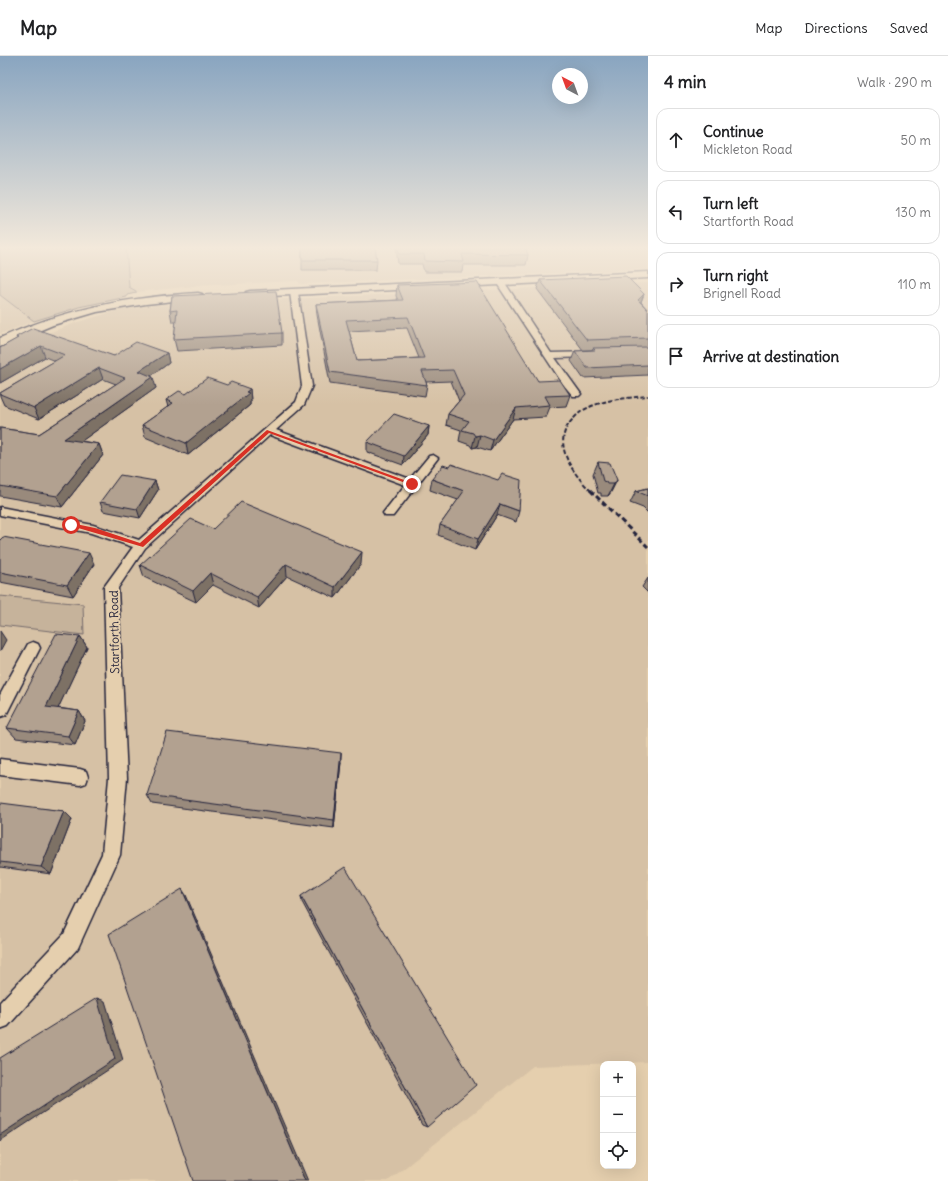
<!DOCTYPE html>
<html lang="en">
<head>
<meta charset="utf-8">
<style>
	:root { --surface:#fff; --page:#f6f6f6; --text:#202124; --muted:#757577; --line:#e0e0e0 }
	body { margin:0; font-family:Delius,sans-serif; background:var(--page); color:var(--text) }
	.controls { position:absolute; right:12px; bottom:12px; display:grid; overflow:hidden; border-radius:8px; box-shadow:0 4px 16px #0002 }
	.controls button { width:36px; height:36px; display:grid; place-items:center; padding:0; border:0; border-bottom:1px solid var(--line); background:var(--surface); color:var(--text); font:20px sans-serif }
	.compass { position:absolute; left:552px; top:12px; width:36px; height:36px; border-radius:50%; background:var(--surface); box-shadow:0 4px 16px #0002; rotate:319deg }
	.stop { position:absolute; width:12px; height:12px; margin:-9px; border:3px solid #d93025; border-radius:50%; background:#fff }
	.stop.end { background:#d93025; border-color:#fff; box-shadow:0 1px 4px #0008 }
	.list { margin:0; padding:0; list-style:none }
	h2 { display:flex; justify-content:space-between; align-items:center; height:52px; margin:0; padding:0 16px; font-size:17px }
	h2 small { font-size:13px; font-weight:400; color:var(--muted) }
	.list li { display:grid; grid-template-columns:26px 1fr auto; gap:12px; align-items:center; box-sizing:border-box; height:64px; margin:0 8px 8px; padding:0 8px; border:1px solid var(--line); border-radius:12px }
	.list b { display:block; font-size:15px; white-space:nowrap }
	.list p { margin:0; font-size:13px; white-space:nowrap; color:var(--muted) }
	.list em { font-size:13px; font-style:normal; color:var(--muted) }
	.icon { flex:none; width:22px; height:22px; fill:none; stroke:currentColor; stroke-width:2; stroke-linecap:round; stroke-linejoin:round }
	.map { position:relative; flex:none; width:648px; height:1125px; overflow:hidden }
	header { display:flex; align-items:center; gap:24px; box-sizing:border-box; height:56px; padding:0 20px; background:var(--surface); border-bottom:1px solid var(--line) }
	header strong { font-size:19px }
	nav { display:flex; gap:22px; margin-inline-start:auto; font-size:14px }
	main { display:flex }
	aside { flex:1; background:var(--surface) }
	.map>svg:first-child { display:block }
</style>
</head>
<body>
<header>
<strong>Map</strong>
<nav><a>Map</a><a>Directions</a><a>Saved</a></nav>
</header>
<main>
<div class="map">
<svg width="648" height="1125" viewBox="0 0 648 1125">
	<rect width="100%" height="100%" fill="#e5cfae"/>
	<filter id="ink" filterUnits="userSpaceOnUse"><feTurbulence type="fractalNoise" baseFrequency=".025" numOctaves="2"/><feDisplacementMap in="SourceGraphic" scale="8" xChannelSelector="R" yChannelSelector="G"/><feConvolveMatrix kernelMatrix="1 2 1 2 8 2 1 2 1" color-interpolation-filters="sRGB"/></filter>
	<g filter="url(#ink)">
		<g fill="#d6c1a5">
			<path d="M124 191H648V213L301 228 297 225 195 230 127 237Z"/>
			<path d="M648 227V1006L533 1010 388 1125H0V569L84 578 83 548 0 540V300L30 284 78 266 119 254 155 249Z"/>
			<path d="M0 239 26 258 34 265 0 278Z"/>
		</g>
		<g fill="#c6b39b" stroke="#746a6b">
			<path d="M0 191H126L129 231 136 235V237L127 239V241L79 251 34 265 0 239Z"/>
			<path d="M0 540 83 548 84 579 0 569Z"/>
		</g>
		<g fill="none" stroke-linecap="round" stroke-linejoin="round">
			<g stroke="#22223b" stroke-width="3">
				<g id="street">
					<path d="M497 224H503L551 297 595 296 597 298 592 301 555 302 581 338 579 340H573L563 328 496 226Z"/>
					<path d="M291 234H294L298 236 312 330 304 349 276 374 410 423 429 400 433 399 438 402 393 460H385L383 457 405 429 270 379 145 492 118 532 127 722 120 799 78 892 8 970 0 973V946L64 878 102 798 109 722 104 531 133 491 91 477 0 459V451L93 469 139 484 296 346 302 330 290 236Z"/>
					<path d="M33 586 38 588 40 592 6 659 0 661V639L28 588Z"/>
					<path d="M0 703 80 713 86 715 88 721 86 727 80 729 0 719Z"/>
				</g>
			</g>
			<g stroke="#22223b" stroke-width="3">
				<g id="secondary">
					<path d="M648 216V222L250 241 246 240 244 238 246 236 250 235Z"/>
					<path d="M198 237 202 238 204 240 202 242 146 248 97 256 53 269 0 291V282C64 253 129 241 198 237Z"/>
				</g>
			</g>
			<use href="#street" fill="#e5cfae" fill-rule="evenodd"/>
			<use href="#secondary" fill="#e5cfae" fill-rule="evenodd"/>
			<path stroke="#22223b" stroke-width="2" stroke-dasharray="4.5 2" stroke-linecap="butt" d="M591 435C572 417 550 386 573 363 576 360 579 357 582 355 602 343 626 342 648 340"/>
			<path stroke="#22223b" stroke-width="3" stroke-dasharray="5.5 3" stroke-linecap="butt" d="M590 434 648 491"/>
		</g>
		<g fill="#998a7c" stroke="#22223b" fill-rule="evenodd">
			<path d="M302 191 377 204 376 214H302Z"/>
			<path d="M396 191H525L528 199 526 209H463L462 216H424L422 208H398Z"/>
			<path d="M540 224 644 238 641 246 648 254V319L583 322 571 305 575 295 593 294H583L537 233Z"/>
			<path d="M397 229 538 325 570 339 566 350 550 351 546 361 513 363 490 395 477 391 472 392 470 389 459 385 461 374 446 369 448 358 459 345 451 325 426 326 427 329 425 340 330 327 317 259 316 248 398 244 396 240ZM407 272 419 302 357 305 349 275Z"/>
			<path d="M172 240 282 277V289L177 295 174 283 176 266H172L170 255Z"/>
			<path d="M16 281 114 300 167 297 169 307 151 320 156 332 81 385 99 388 103 399 62 451 0 440V372L39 378 116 328 103 323 39 363 4 349 0 340V337L55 305 45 301 0 327V292L17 283Z"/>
			<path d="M250 333 251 345 250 346V349L188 399 145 381 142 369 168 351 166 344 186 338Z"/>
			<path d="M429 370 428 379 403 409 367 396V386Z"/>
			<path d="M598 406 617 424 611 436 608 440H601V437H598L593 418Z"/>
			<path d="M432 423 519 455 516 466 497 459 475 494 438 479 440 469 458 444 430 434Z"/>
			<path d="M155 425 158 434 140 462 103 455 100 446Z"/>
			<path d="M648 432V457L643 452 630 447 636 435Z"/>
			<path d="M213 473 361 508 335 542 287 520 259 552 213 529 196 546 144 521 140 509Z"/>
			<path d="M0 484 94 508 73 540 0 526Z"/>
			<path d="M648 522V537L642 531Z"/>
			<path d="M80 580 87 591 58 652 79 655 85 665 75 689 16 682 7 672Z"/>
			<path d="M341 706 334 772 152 748 147 739Z"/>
			<path d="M0 748 64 755 72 763 51 818 0 811Z"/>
			<path d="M301 840 427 1071 422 1069 302 846Z"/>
		</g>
		<g fill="#7d7165" stroke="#22223b">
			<path d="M644 238 640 248 638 244Z"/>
			<path d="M41 290 45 301 0 327V313Z"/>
			<path d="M167 297 169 307 142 326 139 315Z"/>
			<path d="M99 312 103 323 39 363 34 352Z"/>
			<path d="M153 321 156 332 69 394 64 383Z"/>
			<path d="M250 333 251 345 250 346V349L188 399 186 387Z"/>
			<path d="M516 352 513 363 490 395 493 384Z"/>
			<path d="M429 370 428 379 403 409 404 400Z"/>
			<path d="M480 379 477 391 472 392 475 380Z"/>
			<path d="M99 388 103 399 62 451 57 440Z"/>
			<path d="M617 424 611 436 608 440 614 428Z"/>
			<path d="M155 425 158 434 140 462 137 453Z"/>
			<path d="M500 448 497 459 475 494 478 483Z"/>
			<path d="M362 496 361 508 335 542V531Z"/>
			<path d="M89 497 94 508 73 540 67 529Z"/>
			<path d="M286 508 287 520 259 552 257 541Z"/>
			<path d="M210 517 213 529 196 546 193 535Z"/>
			<path d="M0 575 6 584 0 595Z"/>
			<path d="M80 580 87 591 54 661 46 651Z"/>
			<path d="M79 655 85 665 75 689 68 680Z"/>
			<path d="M341 697V706L334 772V764Z"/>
			<path d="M64 755 72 763 51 818 41 811Z"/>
			<path d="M182 833 186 839 308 1125H305Z"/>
			<path d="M97 942 105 945 123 1004 0 1085V1079Z"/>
		</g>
		<g fill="#b2a190" stroke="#22223b" fill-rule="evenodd">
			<path d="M302 191H375L377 204H302Z"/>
			<path d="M398 191H525L528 199 462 198 464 206 425 205 424 198H399Z"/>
			<path d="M626 220 644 238 638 244 648 254V282L587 284 540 224Z"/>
			<path d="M477 226 538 325 560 324 570 339 545 340 550 349 516 352 493 384 480 379 475 380 473 377 462 374 469 365 448 358 464 339 453 314 422 315 427 329 330 316 316 248 403 244 397 229ZM408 261 424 302 357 305 346 264Z"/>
			<path d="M276 235 282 277 174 283 177 254 170 255 172 240Z"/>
			<path d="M33 272 114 300 136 286 167 297 139 315 153 321 64 383 99 388 57 440 0 430V372L39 378 125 322 99 312 34 352 0 338V337L65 299 41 290 0 313V292L18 282 16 281Z"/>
			<path d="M648 291V309L587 312 575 295 595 294 593 292Z"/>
			<path d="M207 322 227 329 231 326 250 333 246 336 249 337 186 387 142 369 173 347 166 344 179 335 186 338Z"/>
			<path d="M394 358 429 370 404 400 367 386Z"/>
			<path d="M598 406 610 407 617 424 614 428H607L606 426 603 425Z"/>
			<path d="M451 408 498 424 502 418 521 424 519 455 500 448 478 483 440 469 464 435 432 423 443 409 449 411Z"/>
			<path d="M120 419 155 425 137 453 100 446Z"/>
			<path d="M648 432V440L636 435Z"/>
			<path d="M241 446 362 496 335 531 286 508 257 541 210 517 193 535 140 509 191 463 213 473Z"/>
			<path d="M3 481 89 497 67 529 0 516V484Z"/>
			<path d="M56 578 80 580 46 651 79 655 68 680 7 672Z"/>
			<path d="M167 676 341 697 334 764 147 739Z"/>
			<path d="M1 747 64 755 41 811 0 806V748Z"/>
			<path d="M345 811 476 1029 427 1071 301 840Z"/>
			<path d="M182 833 305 1125H193L109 878Z"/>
			<path d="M97 942 115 1003 0 1079V1002Z"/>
		</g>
	</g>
	<linearGradient id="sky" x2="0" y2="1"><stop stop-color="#89a5c0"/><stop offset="0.55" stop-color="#f3e9db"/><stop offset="1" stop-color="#f3e9db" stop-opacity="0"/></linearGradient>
	<rect width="648" height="349" fill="url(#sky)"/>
	<path fill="#d93025" d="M267 374 415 428 411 429 269 377 143 491 68 469 71 467 95 472 140 487Z"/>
	<g text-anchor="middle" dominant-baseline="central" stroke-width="4" stroke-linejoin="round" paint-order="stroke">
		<g font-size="12" fill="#22223b" stroke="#e5cfae">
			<text transform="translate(114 576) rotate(-91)">Startforth Road</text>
		</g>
	</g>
</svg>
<div class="controls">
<button>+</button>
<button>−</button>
<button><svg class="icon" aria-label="locate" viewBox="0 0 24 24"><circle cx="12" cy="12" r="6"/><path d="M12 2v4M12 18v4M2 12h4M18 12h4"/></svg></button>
</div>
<svg class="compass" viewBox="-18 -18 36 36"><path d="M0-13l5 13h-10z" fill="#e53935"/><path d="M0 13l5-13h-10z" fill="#757577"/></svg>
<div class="stop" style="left:71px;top:469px"></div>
<div class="stop end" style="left:412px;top:428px"></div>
</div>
<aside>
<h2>4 min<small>Walk · 290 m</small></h2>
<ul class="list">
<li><svg class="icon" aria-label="ahead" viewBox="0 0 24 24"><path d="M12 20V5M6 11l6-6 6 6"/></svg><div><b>Continue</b><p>Mickleton Road</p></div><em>50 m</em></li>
<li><svg class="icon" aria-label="left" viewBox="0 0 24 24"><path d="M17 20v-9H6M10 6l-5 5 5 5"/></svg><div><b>Turn left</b><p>Startforth Road</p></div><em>130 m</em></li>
<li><svg class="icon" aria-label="right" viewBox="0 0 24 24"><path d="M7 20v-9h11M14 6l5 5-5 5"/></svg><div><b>Turn right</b><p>Brignell Road</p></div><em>110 m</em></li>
<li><svg class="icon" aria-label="arrive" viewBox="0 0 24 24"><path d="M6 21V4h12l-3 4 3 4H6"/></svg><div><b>Arrive at destination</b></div></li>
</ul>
</aside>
</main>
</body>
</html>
